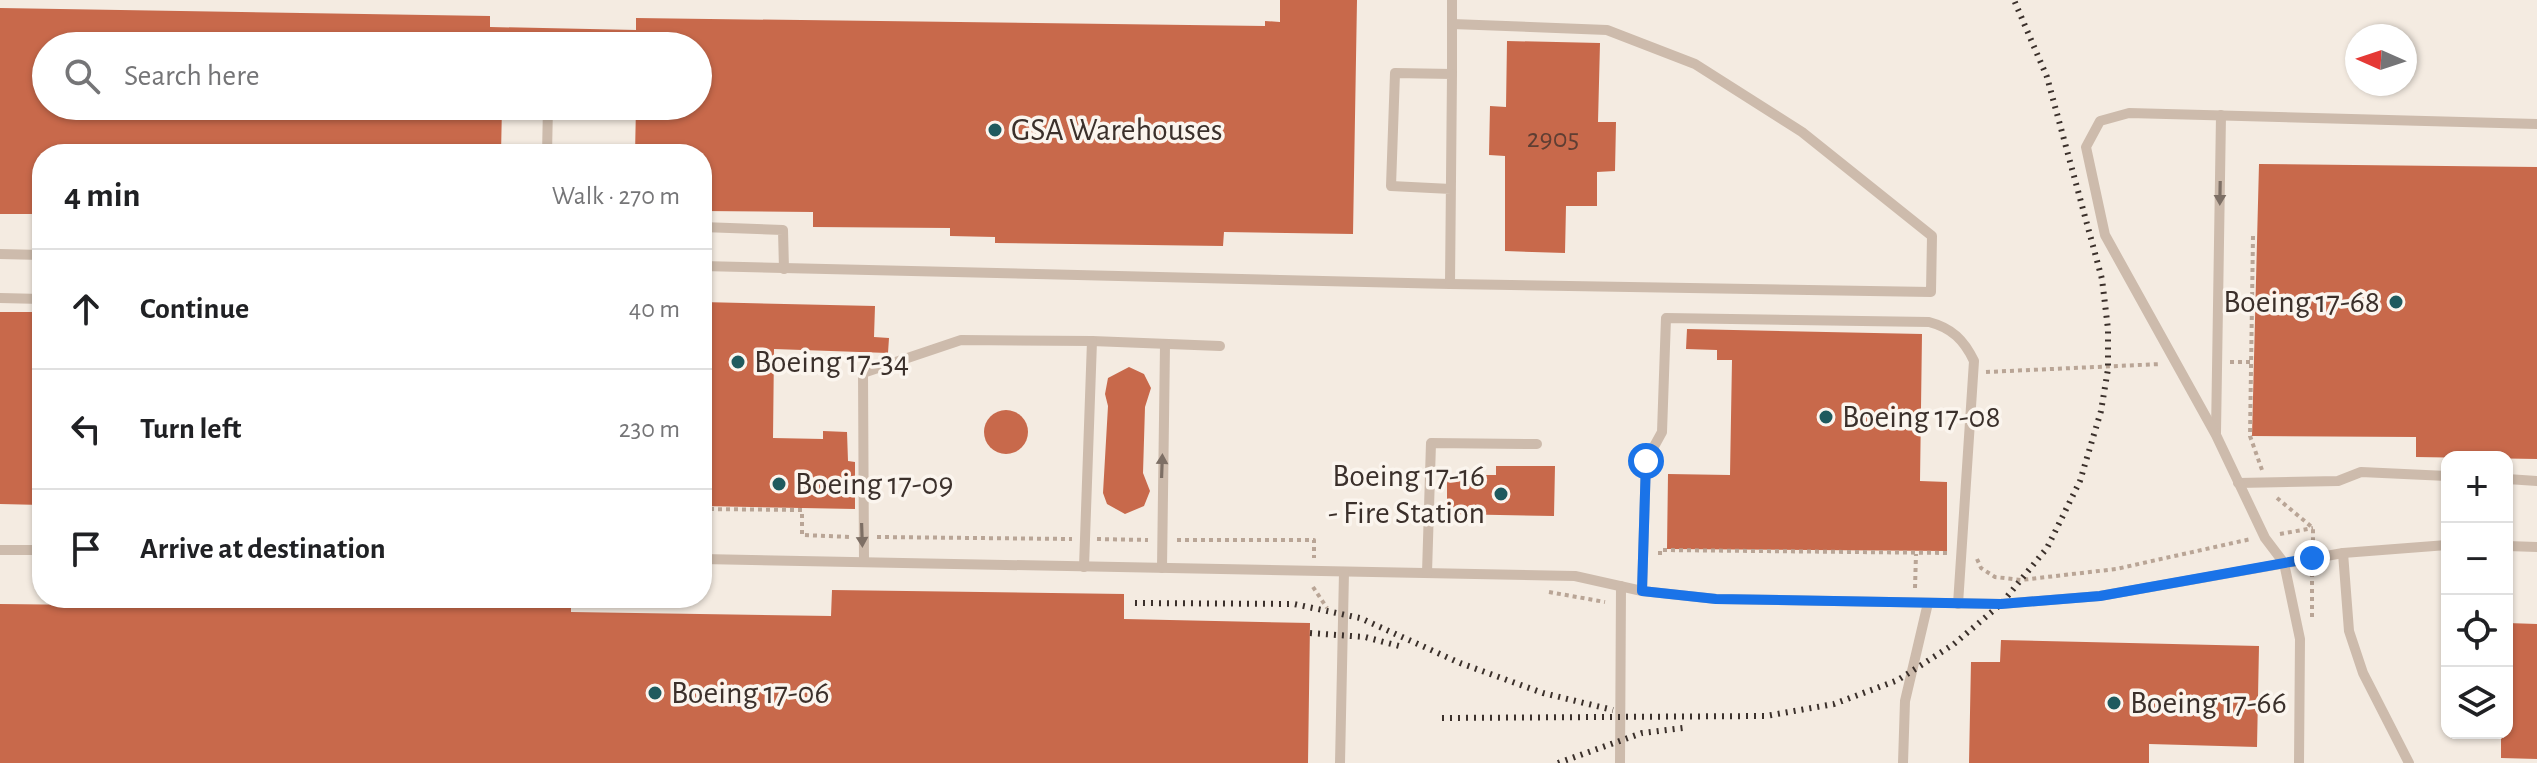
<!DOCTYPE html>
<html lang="en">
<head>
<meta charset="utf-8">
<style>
	:root { --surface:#fff; --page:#f6f6f6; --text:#202124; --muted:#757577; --line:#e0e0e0 }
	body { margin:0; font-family:"Alegreya Sans",sans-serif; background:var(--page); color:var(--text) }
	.controls { position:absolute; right:24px; bottom:24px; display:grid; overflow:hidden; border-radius:16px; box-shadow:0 2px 6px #0004 }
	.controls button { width:72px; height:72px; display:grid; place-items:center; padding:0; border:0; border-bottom:2px solid var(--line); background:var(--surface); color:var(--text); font:40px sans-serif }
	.compass { position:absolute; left:2345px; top:24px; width:72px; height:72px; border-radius:50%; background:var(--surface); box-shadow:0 2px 6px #0004; rotate:273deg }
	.stop { position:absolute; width:24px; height:24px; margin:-18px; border:6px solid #1a73e8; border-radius:50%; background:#fff }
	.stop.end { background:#1a73e8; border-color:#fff; box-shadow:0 2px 8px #0008 }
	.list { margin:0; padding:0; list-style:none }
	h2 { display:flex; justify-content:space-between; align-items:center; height:104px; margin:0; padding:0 32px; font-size:34px }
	h2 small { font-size:26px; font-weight:400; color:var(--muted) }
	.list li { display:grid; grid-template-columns:52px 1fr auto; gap:24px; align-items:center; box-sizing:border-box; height:120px; padding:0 32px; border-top:2px solid var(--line) }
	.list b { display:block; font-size:30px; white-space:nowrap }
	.list em { font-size:26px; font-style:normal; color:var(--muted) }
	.icon { flex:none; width:44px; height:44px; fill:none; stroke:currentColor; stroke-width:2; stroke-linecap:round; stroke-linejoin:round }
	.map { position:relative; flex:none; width:2537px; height:763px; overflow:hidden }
	.search { position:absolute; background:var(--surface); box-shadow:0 2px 6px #0004; left:32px; top:32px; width:680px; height:88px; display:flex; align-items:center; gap:20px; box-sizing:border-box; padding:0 28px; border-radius:44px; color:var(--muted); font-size:30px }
	.panel { position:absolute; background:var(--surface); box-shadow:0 2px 6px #0004; left:32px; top:144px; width:680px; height:464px; border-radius:32px }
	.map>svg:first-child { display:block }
</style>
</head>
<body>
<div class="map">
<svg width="2537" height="763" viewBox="0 0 2537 763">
	<rect width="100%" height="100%" fill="#f4ebe1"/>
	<g fill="#c8694b">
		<path d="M1280 0H1357L1353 234 1224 232 1223 246 995 243V237L950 236V228L813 227V212L702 211V154H635L636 106H698V46H46V106H502L501 154H42V214H0V8L490 16V27L636 30V18L1265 26V21L1280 22Z"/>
		<path d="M1507 41 1600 43 1598 122H1616L1615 171 1597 172V206H1566L1565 253 1505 251V156L1489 155 1490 106 1506 107Z"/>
		<path d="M2259 164 2537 167V459L2416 457V437L2252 436Z"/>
		<path d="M702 302 875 306 874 337 889 338 888 353 774 349 773 438 823 439V431L847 432 848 461 855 462V509L702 506Z"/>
		<path d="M0 312H42V505L0 504Z"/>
		<path d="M1687 329 1922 334 1920 481 1947 482V551L1667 549 1668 474 1730 475 1732 360H1717V350L1686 349Z"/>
		<path d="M1129 367 1144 374 1151 388 1145 407 1143 473 1150 491 1144 506 1125 514 1107 504 1103 493 1108 406 1105 394 1108 378Z"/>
		<circle cx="1006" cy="432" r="22"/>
		<path d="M1496 466H1555L1554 516 1447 514V475H1496Z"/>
		<path d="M832 590 1124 594V619L1310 623 1308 763H0V604L178 606V598H524L571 602V612L831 616Z"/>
		<path d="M2507 623 2537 624V759L2501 758V733H2507Z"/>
		<path d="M2001 640 2259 646 2257 747 2149 744V763H1969L1971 662H2000Z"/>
	</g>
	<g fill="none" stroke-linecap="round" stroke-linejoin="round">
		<g stroke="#b9a596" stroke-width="4" stroke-dasharray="4 4" stroke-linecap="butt">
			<path d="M2253 236 2250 436 2262 470"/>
			<path d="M2230 362H2251"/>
			<path d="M1986 372 2161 364"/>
			<path d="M2277 498 2313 528V545"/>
			<path d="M702 509 802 510V535L852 537"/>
			<path d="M2280 534 2313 528"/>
			<path d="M877 537 1072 539"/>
			<path d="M1097 539 1148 540"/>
			<path d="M1177 540H1314V558"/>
			<path d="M1660 555V550L1950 553"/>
			<path d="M1977 559 1981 568 1995 577 2021 580 2116 569 2251 539"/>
			<path d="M1313 587 1327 608"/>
			<path d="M1915 588 1916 554"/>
			<path d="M1549 592 1605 602"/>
			<path d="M2312 617V573"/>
		</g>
		<g stroke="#cdbbac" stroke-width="10">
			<path d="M1452 74V0"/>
			<path d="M547 154 548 106"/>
			<path d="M702 227 783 230 784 269"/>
			<path d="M0 254 42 255"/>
			<path d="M702 266 1450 284 1452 74 1395 73 1391 186 1451 189"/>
			<path d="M1450 284 1931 292 1932 236 1802 132 1695 64 1607 30 1452 24"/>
			<path d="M0 298 42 299"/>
			<path d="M1092 341 1220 346"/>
			<path d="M2216 433 2221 115"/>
			<path d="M2507 479 2537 481"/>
			<path d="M2238 483 2338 481 2361 472 2447 476"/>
			<path d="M2507 546 2537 547"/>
			<path d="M0 550H42"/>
			<path d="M2343 553 2349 631 2363 673 2409 763"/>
			<path d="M702 559 1575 576 1642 591 1716 599 2001 604 2100 596 2343 553 2447 545"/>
			<path d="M864 562 863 373 961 340 1092 341 1084 567"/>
			<path d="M1162 568 1165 345"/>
			<path d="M1427 573 1431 443 1537 444"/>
			<path d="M1642 591 1646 461 1662 432 1666 318 1929 322C1952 328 1964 340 1974 361L1958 604"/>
			<path d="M1340 763 1344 572"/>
			<path d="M1620 763 1621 586"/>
			<path d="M1903 763 1905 701 1928 603"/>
			<path d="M2299 763 2300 639 2284 563 2265 538 2216 435 2105 235 2086 147 2100 121 2129 113 2537 124"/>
		</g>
		<g stroke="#3b302b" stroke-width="6" stroke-dasharray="2 6" stroke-linecap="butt">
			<path d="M1135 603 1294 604 1360 618 1460 663 1543 693 1613 710"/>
			<path d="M1310 633 1365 637 1403 647"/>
			<path d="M1442 718 1766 716 1834 704 1898 680 1954 644 2001 604 2047 548 2080 481 2101 411 2108 369V329L2102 279 2047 77 2014 0"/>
			<path d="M1558 763 1642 733 1683 728"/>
		</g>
	</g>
	<defs><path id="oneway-solid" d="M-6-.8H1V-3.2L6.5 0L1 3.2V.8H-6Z" transform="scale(2)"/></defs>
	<g fill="#7d6f65">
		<use href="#oneway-solid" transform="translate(2220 193) rotate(91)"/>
		<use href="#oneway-solid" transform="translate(1162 466) rotate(-88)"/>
		<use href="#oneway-solid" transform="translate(862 535) rotate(88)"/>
	</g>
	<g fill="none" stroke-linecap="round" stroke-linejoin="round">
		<path stroke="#1a73e8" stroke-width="10" d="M1646 461 1642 591 1716 599 2001 604 2100 596 2312 558"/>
	</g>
	<g fill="#1f5a5e" stroke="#fbf5ee" stroke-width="3">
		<circle cx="995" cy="130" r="8"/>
		<circle cx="2396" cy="302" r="8"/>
		<circle cx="738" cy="362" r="8"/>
		<circle cx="1826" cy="417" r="8"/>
		<circle cx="779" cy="484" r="8"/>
		<circle cx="1501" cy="494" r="8"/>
		<circle cx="655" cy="693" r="8"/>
		<circle cx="2114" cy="703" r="8"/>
	</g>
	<g text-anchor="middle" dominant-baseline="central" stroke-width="7" stroke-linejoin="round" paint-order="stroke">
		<g font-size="28" fill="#5e3e33">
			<text x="1553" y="139">2905</text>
		</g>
		<g font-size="32" fill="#3b302b" stroke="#fbf5ee" text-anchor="start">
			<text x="1011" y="130">GSA Warehouses</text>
			<text x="2380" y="302" text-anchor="end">Boeing 17-68</text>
			<text x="754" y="362">Boeing 17-34</text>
			<text x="1842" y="417">Boeing 17-08</text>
			<text x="1485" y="476" text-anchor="end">Boeing 17-16<tspan x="1485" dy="37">- Fire Station</tspan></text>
			<text x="795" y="484">Boeing 17-09</text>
			<text x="671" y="693">Boeing 17-06</text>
			<text x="2130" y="703">Boeing 17-66</text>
		</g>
	</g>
</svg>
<div class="controls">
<button>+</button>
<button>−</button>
<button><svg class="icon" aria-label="locate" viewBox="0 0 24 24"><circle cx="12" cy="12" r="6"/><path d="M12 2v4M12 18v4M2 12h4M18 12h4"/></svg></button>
<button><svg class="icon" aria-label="layers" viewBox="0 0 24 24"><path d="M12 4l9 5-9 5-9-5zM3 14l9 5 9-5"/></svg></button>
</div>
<svg class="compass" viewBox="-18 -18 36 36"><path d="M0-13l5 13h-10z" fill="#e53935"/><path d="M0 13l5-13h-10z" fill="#757577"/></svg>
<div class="stop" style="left:1646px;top:461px"></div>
<div class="stop end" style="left:2312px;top:558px"></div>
<div class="search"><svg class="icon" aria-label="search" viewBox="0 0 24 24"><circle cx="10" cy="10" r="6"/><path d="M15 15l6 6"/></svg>Search here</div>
<section class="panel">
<h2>4 min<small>Walk · 270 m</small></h2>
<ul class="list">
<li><svg class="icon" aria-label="ahead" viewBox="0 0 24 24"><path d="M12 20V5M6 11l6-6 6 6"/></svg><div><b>Continue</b></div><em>40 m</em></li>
<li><svg class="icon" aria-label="left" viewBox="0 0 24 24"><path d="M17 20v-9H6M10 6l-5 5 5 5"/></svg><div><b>Turn left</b></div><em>230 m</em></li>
<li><svg class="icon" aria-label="arrive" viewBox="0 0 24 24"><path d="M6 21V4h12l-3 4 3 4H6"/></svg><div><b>Arrive at destination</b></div></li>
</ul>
</section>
</div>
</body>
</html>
